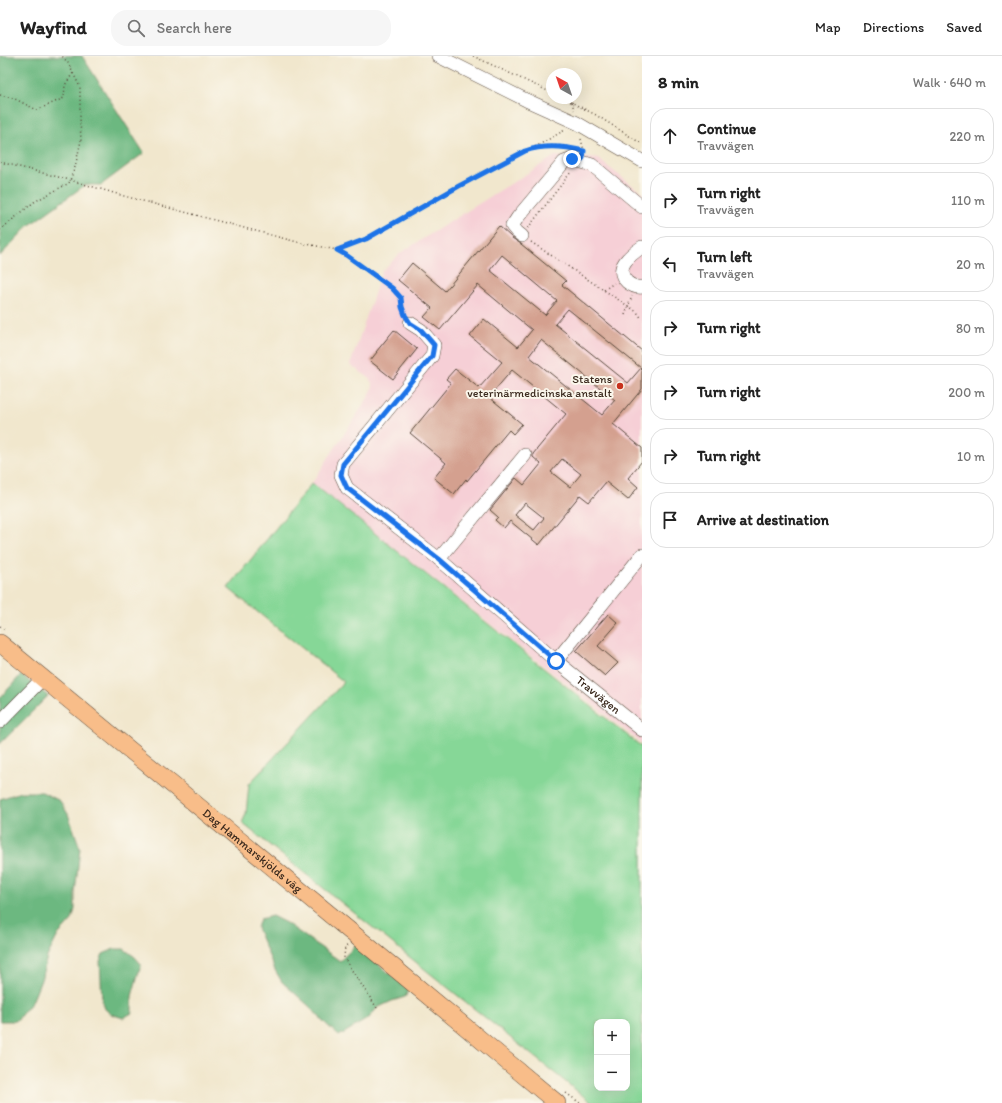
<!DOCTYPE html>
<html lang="en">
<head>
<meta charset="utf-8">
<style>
	:root { --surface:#fff; --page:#f6f6f6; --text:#222; --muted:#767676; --line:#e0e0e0 }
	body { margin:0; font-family:Itim,sans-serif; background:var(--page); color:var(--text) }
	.controls { position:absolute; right:12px; bottom:12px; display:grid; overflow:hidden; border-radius:8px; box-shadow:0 4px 16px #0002 }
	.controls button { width:36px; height:36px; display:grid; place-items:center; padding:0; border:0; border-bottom:1px solid var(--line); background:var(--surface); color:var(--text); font:20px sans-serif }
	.compass { position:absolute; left:546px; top:12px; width:36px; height:36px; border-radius:50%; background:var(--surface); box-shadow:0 4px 16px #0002; rotate:320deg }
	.stop { position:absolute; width:12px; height:12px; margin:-9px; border:3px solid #1a73e8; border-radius:50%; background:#fff }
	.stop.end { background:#1a73e8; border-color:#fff; box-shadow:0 1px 4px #0008 }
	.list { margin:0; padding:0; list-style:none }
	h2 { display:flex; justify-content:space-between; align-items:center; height:52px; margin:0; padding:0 16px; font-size:17px }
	h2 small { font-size:13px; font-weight:400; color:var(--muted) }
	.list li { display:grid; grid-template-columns:26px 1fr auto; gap:12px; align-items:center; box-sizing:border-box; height:56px; margin:0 8px 8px; padding:0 8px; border:1px solid var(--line); border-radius:16px }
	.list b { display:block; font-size:15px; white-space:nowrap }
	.list p { margin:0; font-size:13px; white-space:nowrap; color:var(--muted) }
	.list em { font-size:13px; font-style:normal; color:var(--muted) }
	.icon { flex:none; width:22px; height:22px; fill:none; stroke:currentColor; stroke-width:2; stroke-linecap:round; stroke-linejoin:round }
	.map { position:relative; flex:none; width:642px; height:1047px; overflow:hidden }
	header { display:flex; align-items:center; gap:24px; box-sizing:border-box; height:56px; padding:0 20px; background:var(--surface); border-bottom:1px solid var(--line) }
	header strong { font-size:19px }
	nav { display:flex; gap:22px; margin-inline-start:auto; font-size:14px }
	.search { width:280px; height:36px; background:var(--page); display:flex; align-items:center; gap:10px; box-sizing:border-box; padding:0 14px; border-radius:16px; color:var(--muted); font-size:15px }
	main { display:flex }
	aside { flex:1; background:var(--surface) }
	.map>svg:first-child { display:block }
</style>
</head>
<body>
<header>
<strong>Wayfind</strong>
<div class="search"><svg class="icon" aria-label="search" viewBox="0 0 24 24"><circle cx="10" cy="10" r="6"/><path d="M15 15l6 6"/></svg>Search here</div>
<nav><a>Map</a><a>Directions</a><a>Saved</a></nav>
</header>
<main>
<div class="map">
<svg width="642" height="1047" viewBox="0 0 642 1047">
	<rect width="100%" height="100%" fill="#fbf7ec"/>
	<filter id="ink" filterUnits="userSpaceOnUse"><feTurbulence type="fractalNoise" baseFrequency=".025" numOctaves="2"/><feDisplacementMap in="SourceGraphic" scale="8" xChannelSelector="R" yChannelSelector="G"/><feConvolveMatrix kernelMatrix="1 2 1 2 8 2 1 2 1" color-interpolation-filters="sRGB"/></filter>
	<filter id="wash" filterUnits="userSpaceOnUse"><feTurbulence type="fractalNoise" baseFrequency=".012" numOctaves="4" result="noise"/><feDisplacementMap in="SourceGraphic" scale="16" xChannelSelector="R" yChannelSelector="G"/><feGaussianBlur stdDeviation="0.9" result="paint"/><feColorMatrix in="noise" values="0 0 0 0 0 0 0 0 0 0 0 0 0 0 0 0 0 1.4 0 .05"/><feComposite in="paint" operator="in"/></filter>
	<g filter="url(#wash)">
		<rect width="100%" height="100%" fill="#f1e7cd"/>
		<path fill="#f6cfd6" d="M555 100 597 102 642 137V688L312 427 371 337 373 329 368 321 350 309 382 215 402 196Z"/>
		<path fill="#86d797" stroke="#60805a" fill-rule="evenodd" d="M312 427 642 691V1047H592L242 767 246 758 249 728 344 626 228 532ZM597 966H627V1032H597Z"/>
		<g fill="#6cb880" stroke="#54714f">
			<path d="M0 0H82L144 97 101 129H85L27 171 0 200Z"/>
			<path d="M21 619 48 640 0 688V642Z"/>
			<path d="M21 736H42L60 745 68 758 80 792 75 837V853L72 864 58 879 47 901 41 924 32 946 16 965H0V743Z"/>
			<path d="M272 860 286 867 340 905 356 889 409 934 405 941 392 945 377 952 369 962 339 980 324 966 309 950 282 926 275 914 257 872 260 863Z"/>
			<path d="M114 893H124L135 901 141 908 132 940V957L123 962 111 958 105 953 102 944 100 905 103 898Z"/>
		</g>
		<g id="blocks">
			<g fill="#d4a08f" fill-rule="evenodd">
				<path d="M499 170 512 182 521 188 566 225 562 229 642 295V333L613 368 642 392V405L628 422 638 431 628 444 606 426 589 446 580 439 539 489 510 465 504 472 495 464 498 461 490 454 516 422 524 429 541 408 533 401V398L566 358 512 314 489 341 522 368 513 378 509 374 467 425 466 423 454 438 434 422 446 407 410 377 451 327 446 323 455 313 479 332 502 306 470 280 484 263 518 291 532 274 478 229 440 274 424 261 432 252 398 224 412 207 445 235ZM502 199 557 245 545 259 490 214ZM568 253 641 312 628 327 555 268ZM541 284 615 344 602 359 529 300ZM562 403 581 418 570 431 551 416ZM525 447 544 462 534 474 515 459Z"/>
				<path d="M394 274 417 293 393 323 370 305 377 296H376Z"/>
				<path d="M608 558 618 567 598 590 618 607 605 620 576 595Z"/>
			</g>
		</g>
	</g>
	<g filter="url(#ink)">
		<use href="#blocks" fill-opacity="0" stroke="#564638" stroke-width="1"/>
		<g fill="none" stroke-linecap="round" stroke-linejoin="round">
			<g stroke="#564638" stroke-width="14">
				<g id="minor">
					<path d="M438 0 526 44 577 67 642 105"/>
					<path d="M522 180 517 176 512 170 518 161 564 106 572 103 592 109 642 151"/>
					<path d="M642 191C630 199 613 212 627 226 632 230 636 232 642 231"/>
					<path id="s1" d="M410 267 421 274 434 289 432 300 343 408 341 419 347 432 439 503 556 605 642 674"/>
					<path d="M439 503 525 399"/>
					<path d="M556 605 642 499"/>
					<path d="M0 666 43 622"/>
				</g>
			</g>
			<g stroke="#564638" stroke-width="18">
				<g id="major">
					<path id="s2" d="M0 587 356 880 557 1047"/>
				</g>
			</g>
			<g stroke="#564638" stroke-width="1.5" stroke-dasharray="1 3" stroke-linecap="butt">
				<path d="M473 0 552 37"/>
				<path d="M0 39 13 42 37 54 64 42 65 29 73 17"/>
				<path d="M563 42 596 59 642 88"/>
				<path d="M572 46 574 54"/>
				<path d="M581 83 584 95"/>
				<path d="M535 91 565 74"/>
				<path d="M0 106 70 124 124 140 301 187 337 194 366 183 459 130 525 95C539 90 556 88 570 92"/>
				<path d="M528 172 571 116"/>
				<path d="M0 174 34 146 69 127 75 111 81 85 80 61V31L68 7 62 0"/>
				<path d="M531 186 637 256 642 263"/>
				<path d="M337 194 346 199 392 233 401 242 402 251 404 258"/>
				<path d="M604 234 614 227"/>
				<path d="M625 259 632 240"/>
				<path d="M0 570 5 574"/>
				<path d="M347 890 345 891 344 901 349 910 377 952"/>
				<path d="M566 1037 580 1047"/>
			</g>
			<use href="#minor" stroke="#fff" stroke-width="13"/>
			<use href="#major" stroke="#f8bd89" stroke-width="17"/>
		</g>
	</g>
	<g fill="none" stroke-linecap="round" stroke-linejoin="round" filter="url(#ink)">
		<path stroke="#1a73e8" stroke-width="5" d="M556 605 439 503 347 432 341 419 343 408 432 300 434 289 421 274 410 267 405 259 402 251 401 242 392 232 346 199 337 194 366 183 459 130 525 95C545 88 564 90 584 95L583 102 580 105 572 103"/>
	</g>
	<circle fill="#c8321e" stroke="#fbf7ec" stroke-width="1.5" cx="620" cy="330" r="4"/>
	<g text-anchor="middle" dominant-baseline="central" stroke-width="4" stroke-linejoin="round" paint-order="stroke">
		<g font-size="12" fill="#3b2a1e" stroke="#fbf7ec" text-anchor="end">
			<text x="612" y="323">Statens<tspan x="612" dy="14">veterinärmedicinska anstalt</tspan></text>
		</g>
		<g font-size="12" fill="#3b2a1e" stroke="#fbf7ec">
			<text stroke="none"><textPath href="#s1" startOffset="535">Travvägen</textPath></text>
			<text stroke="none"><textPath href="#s2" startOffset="327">Dag Hammarskjölds väg</textPath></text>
		</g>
	</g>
</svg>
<div class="controls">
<button>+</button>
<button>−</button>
</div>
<svg class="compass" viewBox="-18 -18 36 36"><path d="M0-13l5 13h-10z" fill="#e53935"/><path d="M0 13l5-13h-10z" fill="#767676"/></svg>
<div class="stop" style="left:556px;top:605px"></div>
<div class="stop end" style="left:572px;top:103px"></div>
</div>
<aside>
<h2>8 min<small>Walk · 640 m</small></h2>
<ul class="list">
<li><svg class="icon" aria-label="ahead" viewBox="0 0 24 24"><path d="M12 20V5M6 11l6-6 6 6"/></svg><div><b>Continue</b><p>Travvägen</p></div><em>220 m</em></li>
<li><svg class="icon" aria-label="right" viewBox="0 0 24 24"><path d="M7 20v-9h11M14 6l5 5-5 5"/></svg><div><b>Turn right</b><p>Travvägen</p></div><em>110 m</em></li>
<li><svg class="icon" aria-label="left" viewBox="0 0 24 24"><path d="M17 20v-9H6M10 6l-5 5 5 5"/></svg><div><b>Turn left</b><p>Travvägen</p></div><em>20 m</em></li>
<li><svg class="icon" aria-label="right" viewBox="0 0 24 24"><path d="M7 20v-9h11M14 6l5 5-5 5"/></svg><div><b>Turn right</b></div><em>80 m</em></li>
<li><svg class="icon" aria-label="right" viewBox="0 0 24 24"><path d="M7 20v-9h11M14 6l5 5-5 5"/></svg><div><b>Turn right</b></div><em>200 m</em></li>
<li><svg class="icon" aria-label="right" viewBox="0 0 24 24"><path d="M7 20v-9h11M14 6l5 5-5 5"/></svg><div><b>Turn right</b></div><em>10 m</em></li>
<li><svg class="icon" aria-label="arrive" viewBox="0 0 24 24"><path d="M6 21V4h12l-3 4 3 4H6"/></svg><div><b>Arrive at destination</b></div></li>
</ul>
</aside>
</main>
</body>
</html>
